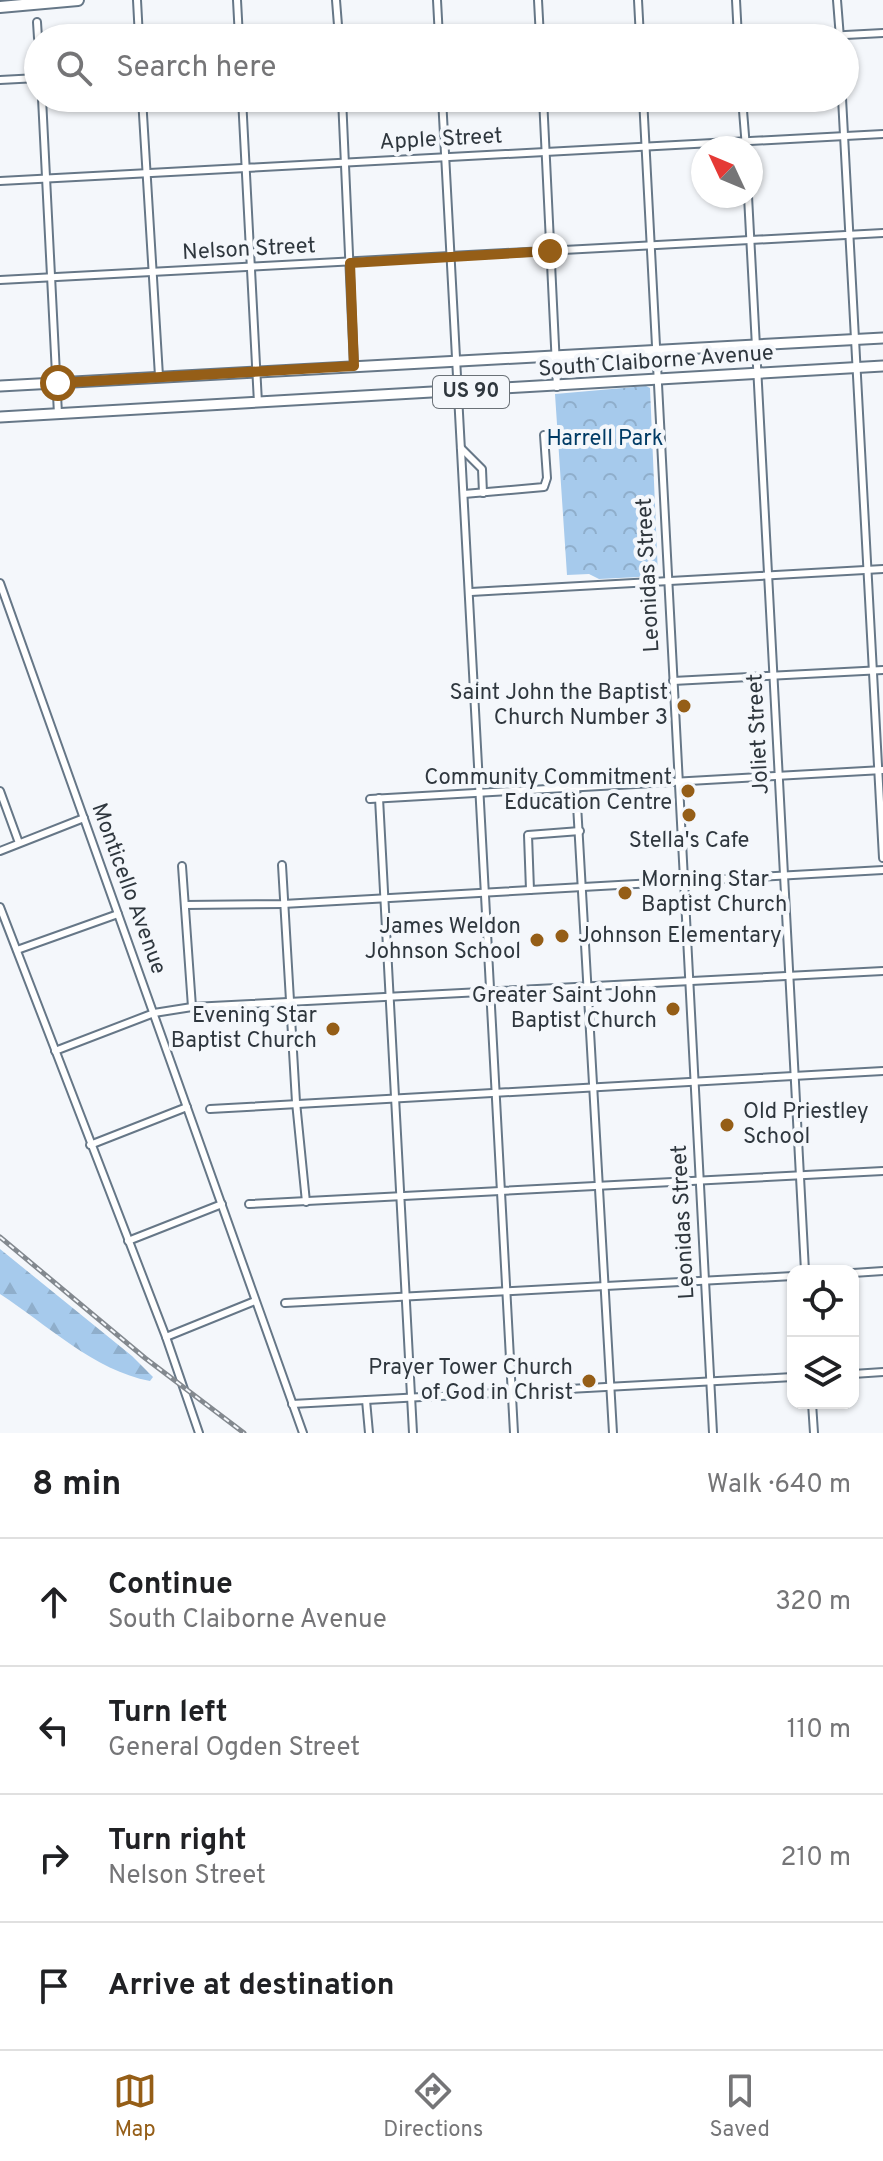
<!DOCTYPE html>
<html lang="en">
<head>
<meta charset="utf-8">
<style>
	:root { --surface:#fff; --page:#f6f6f6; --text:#202124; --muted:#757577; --line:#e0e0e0; --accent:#955e17 }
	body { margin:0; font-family:Overpass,sans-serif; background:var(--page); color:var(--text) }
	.controls { position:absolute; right:24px; bottom:24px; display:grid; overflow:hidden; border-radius:16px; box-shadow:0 2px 6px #0004 }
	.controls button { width:72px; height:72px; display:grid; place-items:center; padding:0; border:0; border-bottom:2px solid var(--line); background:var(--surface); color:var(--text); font:40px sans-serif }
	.compass { position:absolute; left:691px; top:136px; width:72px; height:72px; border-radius:50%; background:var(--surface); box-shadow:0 2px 6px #0004; rotate:314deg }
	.stop { position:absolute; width:24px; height:24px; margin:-18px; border:6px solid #955e17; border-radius:50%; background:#fff }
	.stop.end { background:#955e17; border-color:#fff; box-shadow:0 2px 8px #0008 }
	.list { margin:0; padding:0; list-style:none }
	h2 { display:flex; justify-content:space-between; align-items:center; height:104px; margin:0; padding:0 32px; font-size:34px }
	h2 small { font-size:26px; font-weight:400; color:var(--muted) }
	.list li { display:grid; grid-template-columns:52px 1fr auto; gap:24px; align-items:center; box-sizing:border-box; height:128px; padding:0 32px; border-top:2px solid var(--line) }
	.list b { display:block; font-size:30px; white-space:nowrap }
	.list p { margin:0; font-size:26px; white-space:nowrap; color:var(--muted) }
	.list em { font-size:26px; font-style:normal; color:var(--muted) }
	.icon { flex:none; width:44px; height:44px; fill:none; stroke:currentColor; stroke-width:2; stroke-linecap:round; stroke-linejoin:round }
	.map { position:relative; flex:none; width:883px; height:1433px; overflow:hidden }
	.search { position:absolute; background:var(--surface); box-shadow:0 2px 6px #0004; left:24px; right:24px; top:24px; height:88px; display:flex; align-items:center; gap:20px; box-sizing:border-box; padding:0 28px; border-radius:44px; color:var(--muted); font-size:30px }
	.sheet { height:616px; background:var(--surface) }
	nav { display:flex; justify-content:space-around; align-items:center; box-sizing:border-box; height:112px; border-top:2px solid var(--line); background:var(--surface); font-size:22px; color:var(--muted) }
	nav a { display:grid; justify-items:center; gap:4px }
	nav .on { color:var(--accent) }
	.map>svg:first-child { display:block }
</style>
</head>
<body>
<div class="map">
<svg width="883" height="1433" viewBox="0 0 883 1433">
	<defs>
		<pattern id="forest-firs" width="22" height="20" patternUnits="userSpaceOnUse" patternTransform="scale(2)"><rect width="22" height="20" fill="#a6caec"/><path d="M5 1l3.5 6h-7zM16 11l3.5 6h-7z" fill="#8faecb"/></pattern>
		<pattern id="park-crowns" width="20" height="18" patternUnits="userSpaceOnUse" patternTransform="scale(2)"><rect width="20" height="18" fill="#a6caec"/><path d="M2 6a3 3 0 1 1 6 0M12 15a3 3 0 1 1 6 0" fill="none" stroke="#8faecb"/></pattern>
	</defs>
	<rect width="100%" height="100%" fill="#f4f7fb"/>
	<path fill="url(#forest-firs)" d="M0 1249 132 1356 153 1377 150 1381C95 1371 46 1324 0 1294Z"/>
	<path fill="url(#park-crowns)" d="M646 386 650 388 658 576 599 579 589 574 567 575 555 394Z"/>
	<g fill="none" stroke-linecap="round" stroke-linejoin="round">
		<g stroke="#667787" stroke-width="10">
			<g id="minor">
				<path d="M137 0 139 38"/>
				<path d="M237 0 239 38"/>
				<path d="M336 0 339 38"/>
				<path d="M437 0 439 38"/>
				<path d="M538 0 540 38"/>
				<path d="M638 0 640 38"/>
				<path d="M736 0 738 38"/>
				<path d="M837 0 840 38"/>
				<path d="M37 22 38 38"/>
				<path d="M789 38 883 33"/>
				<path d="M0 80 38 78"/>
				<path d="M42 98 58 414"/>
				<path d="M142 98 159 376"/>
				<path d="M242 98 258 403"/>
				<path d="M342 98 354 366"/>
				<path d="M442 98 514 1433"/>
				<path d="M543 98 557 387"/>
				<path d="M643 98 713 1433"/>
				<path d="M742 98 746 148"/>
				<path d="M842 98 883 858"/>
				<path d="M0 181 883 134"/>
				<path d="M748 196 805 1271"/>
				<path d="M0 280 883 233"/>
				<path d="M461 448 482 469 483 493"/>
				<path d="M464 494 544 487 547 478 544 435"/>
				<path d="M0 583 303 1433"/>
				<path d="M471 592 883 569"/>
				<path d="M673 681 883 670"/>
				<path d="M576 787 613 1433"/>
				<path d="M0 791 19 843"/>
				<path d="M379 798 413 1433"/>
				<path d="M370 799 883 770"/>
				<path d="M0 851 84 818"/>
				<path d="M282 865 296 1102 306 1202"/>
				<path d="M182 866 192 1007"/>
				<path d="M530 890 528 835 580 831"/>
				<path d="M185 905 283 904 883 870"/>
				<path d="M0 907 166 1337 199 1433"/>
				<path d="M17 950 118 914"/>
				<path d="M55 1051 154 1013 192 1007 883 971"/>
				<path d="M210 1109 883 1071"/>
				<path d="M90 1145 187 1107"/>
				<path d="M249 1204 883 1171"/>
				<path d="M128 1241 222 1204"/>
				<path d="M853 1273 883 1271"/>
				<path d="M285 1303 793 1276"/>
				<path d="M166 1337 255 1301"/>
				<path d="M853 1374 883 1372"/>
				<path d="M366 1400 369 1433"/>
				<path d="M812 1403 814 1433"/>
				<path d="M292 1404 793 1377"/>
			</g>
		</g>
		<g stroke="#667787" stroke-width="13">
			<g id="primary">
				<path d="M0 386 883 338"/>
				<path d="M0 417 883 366"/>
			</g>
		</g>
		<g stroke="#667787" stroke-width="14">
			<path id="motorway" d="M0 7 78 0"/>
		</g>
		<use href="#minor" stroke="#fff" stroke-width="6"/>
		<use href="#primary" stroke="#fff" stroke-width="9"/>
		<use href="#motorway" stroke="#fff" stroke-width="10"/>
		<g stroke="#83898f" stroke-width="5">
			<path id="rail" d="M0 1237 145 1358 244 1433"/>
		</g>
		<use href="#rail" stroke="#f4f7fb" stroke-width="2" stroke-dasharray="6" stroke-linecap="butt"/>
	</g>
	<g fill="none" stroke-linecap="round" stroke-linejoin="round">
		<path stroke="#955e17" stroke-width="10" d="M58 383 354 366 350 263 550 251"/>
	</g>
	<g fill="#955e17" stroke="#f4f7fb" stroke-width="3">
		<circle cx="684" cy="706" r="8"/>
		<circle cx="688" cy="791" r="8"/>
		<circle cx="689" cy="815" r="8"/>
		<circle cx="625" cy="893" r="8"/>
		<circle cx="562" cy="936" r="8"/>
		<circle cx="537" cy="940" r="8"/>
		<circle cx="673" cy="1009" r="8"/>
		<circle cx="333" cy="1029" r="8"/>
		<circle cx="727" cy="1125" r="8"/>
		<circle cx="589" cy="1381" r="8"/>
	</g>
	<g text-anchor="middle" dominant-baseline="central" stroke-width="8" stroke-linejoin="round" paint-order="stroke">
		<rect fill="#f4f7fb" stroke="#6a7177" stroke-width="2" x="433" y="376" width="76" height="32" rx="6"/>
		<g font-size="20" font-weight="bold" fill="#2f373e">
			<text x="471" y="392">US 90</text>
		</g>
		<g font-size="22" fill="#2f373e" stroke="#f4f7fb">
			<text transform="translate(441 140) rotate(-3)">Apple Street</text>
			<text transform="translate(249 250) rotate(-3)">Nelson Street</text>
			<text transform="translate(656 362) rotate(-4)">South Claiborne Avenue</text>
			<text transform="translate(649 575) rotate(-93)">Leonidas Street</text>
			<text transform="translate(759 734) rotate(-93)">Joliet Street</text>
			<text transform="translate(128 889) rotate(70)">Monticello Avenue</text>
			<text transform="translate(684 1222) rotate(-93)">Leonidas Street</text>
		</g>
		<g font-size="22" fill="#003b65" stroke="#f4f7fb">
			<text x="605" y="439">Harrell Park</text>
		</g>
		<g font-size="22" fill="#2f373e" stroke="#f4f7fb" text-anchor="end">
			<text x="668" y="693">Saint John the Baptist<tspan x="668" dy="25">Church Number 3</tspan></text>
			<text x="672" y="778">Community Commitment<tspan x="672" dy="25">Education Centre</tspan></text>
			<text x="689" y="841" text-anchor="middle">Stella's Cafe</text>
			<text x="641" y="880" text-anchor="start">Morning Star<tspan x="641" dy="25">Baptist Church</tspan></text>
			<text x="521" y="927">James Weldon<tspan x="521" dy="25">Johnson School</tspan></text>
			<text x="578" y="936" text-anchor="start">Johnson Elementary</text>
			<text x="657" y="996">Greater Saint John<tspan x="657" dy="25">Baptist Church</tspan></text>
			<text x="317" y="1016">Evening Star<tspan x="317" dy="25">Baptist Church</tspan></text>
			<text x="743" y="1112" text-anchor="start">Old Priestley<tspan x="743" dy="25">School</tspan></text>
			<text x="573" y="1368">Prayer Tower Church<tspan x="573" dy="25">of God in Christ</tspan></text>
		</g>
	</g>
</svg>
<div class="controls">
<button><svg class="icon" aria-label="locate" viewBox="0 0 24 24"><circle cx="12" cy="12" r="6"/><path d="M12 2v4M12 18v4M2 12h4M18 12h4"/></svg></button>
<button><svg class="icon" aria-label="layers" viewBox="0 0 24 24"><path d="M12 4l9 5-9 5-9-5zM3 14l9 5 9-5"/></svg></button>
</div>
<svg class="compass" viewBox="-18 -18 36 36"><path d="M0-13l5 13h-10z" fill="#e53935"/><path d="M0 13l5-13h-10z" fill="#757577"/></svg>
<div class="stop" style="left:58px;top:383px"></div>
<div class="stop end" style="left:550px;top:251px"></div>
<div class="search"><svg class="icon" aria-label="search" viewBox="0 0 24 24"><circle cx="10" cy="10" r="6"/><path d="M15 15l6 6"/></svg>Search here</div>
</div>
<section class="sheet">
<h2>8 min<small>Walk · 640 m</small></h2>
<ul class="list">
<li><svg class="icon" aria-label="ahead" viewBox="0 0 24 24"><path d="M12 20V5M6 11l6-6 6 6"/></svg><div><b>Continue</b><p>South Claiborne Avenue</p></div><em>320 m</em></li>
<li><svg class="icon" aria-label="left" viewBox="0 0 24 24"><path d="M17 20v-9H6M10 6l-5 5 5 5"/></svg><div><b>Turn left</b><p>General Ogden Street</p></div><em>110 m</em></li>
<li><svg class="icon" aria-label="right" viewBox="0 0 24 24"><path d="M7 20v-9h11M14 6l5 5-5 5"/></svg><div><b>Turn right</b><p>Nelson Street</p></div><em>210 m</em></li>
<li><svg class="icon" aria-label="arrive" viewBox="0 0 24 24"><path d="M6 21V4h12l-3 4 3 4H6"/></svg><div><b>Arrive at destination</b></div></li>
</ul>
</section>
<nav>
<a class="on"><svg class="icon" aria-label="map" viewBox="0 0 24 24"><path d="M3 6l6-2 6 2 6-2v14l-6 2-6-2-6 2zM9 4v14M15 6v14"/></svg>Map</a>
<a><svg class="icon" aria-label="directions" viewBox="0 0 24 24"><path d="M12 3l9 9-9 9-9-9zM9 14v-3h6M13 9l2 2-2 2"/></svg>Directions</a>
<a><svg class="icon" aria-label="saved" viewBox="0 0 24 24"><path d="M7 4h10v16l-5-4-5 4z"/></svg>Saved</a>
</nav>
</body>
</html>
